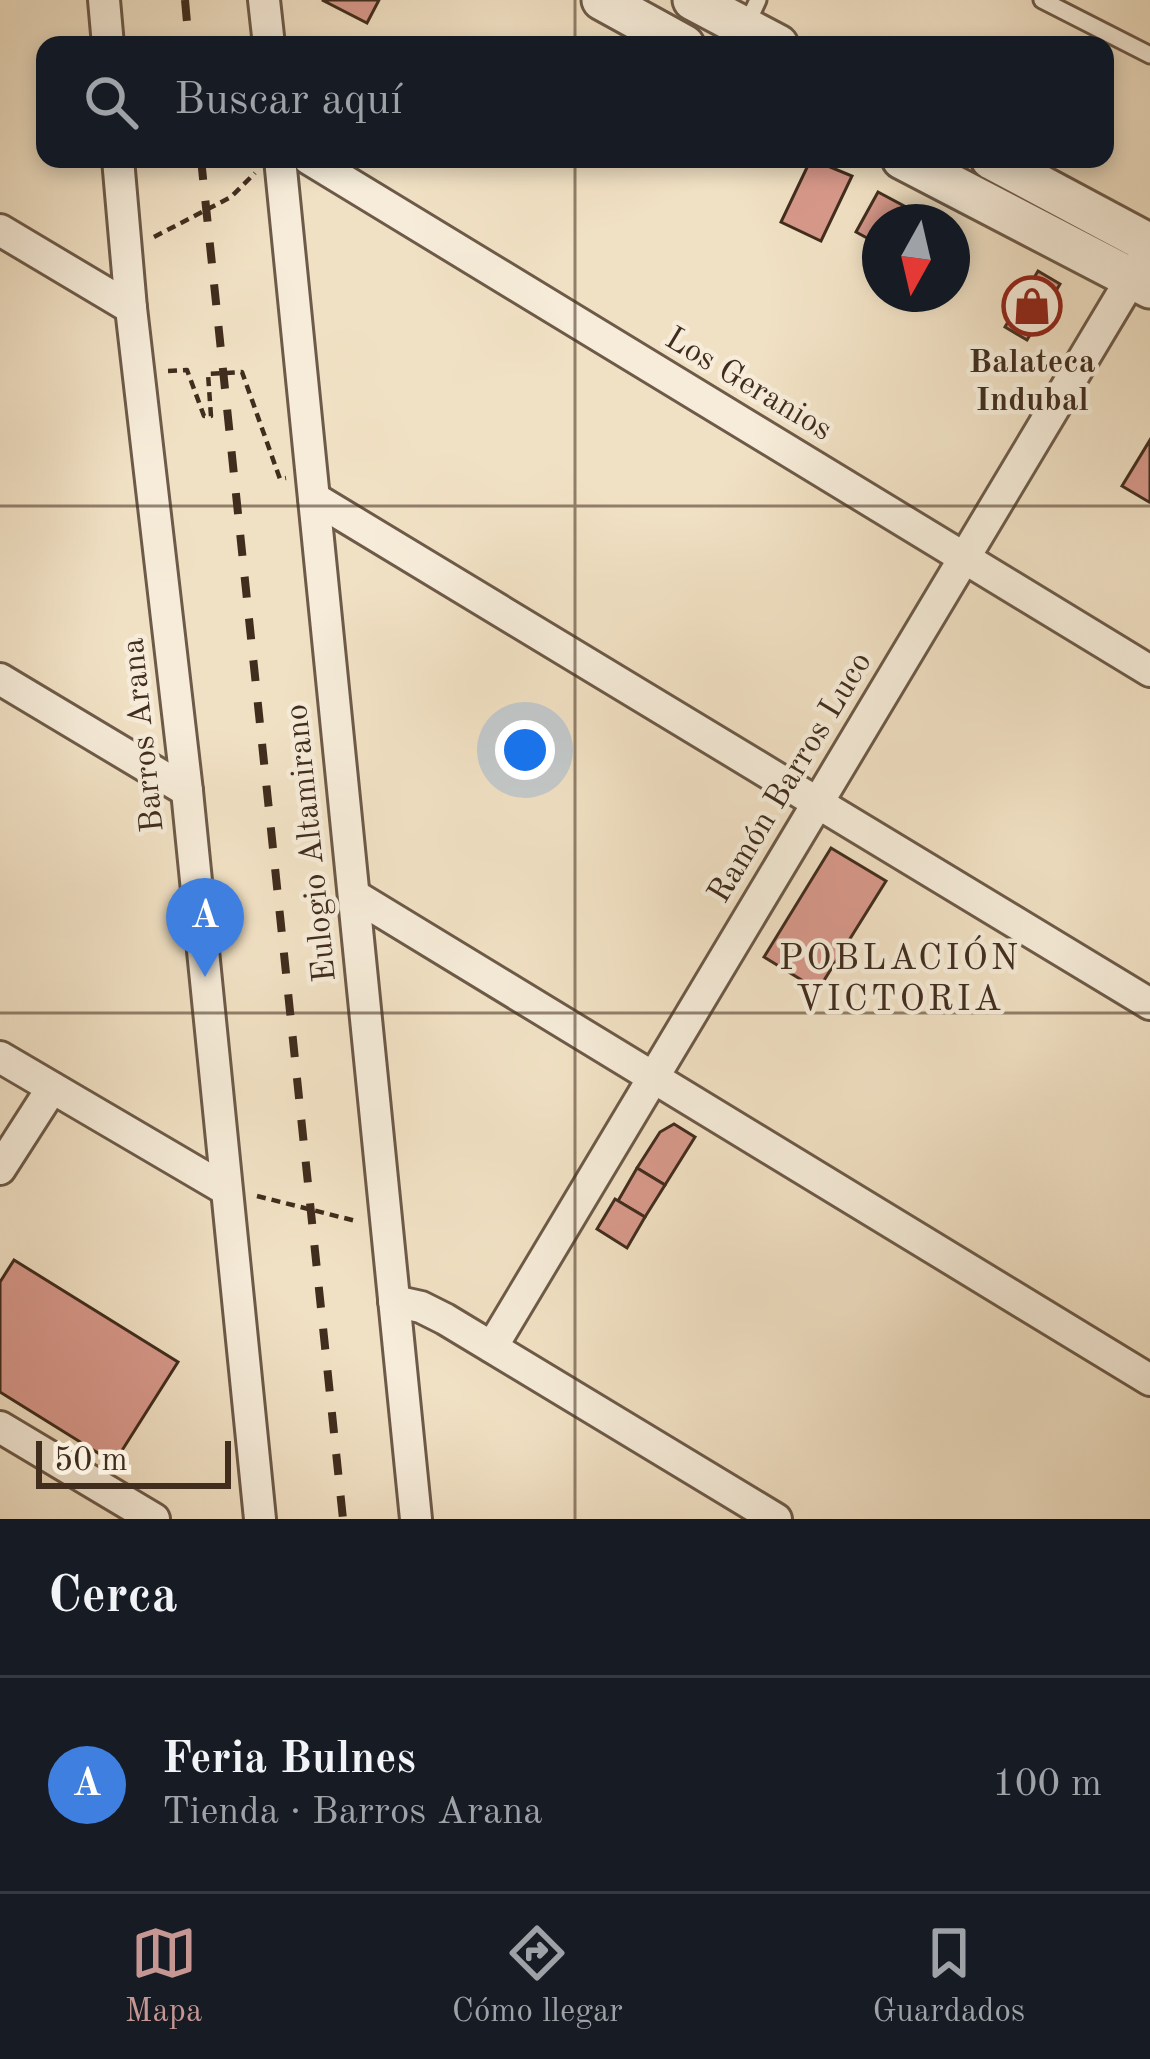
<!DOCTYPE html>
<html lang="es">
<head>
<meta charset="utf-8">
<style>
	:root { --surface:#171b24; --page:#20242c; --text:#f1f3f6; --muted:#9ea1a6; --line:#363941; --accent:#c59692 }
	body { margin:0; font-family:"Old Standard TT",serif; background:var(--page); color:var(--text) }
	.compass { position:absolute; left:862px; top:204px; width:108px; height:108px; border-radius:50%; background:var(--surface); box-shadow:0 6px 18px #0003; rotate:188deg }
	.scale { position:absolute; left:36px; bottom:30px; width:195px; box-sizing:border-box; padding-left:12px; border:6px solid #412d1e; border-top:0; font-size:33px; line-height:42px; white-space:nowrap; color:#412d1e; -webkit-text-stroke:9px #f6ecd9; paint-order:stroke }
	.you { position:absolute; left:525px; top:750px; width:42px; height:42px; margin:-30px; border:9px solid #fff; border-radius:50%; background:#1a73e8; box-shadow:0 0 0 18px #1a73e833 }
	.badge { display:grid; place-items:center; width:78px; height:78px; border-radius:50%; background:var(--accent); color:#fff; font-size:39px; font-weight:700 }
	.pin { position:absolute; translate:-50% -99px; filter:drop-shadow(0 3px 6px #0008) }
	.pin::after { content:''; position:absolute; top:63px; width:42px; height:36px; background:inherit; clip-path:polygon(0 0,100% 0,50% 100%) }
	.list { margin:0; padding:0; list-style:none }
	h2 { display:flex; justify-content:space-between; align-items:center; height:156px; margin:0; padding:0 48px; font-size:51px }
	h2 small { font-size:39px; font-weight:400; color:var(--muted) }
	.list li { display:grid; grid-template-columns:78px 1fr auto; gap:36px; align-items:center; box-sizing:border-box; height:216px; padding:0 48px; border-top:3px solid var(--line) }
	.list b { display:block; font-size:45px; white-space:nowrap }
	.list p { margin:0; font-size:39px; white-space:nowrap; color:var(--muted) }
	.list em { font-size:39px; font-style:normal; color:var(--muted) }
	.icon { flex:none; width:66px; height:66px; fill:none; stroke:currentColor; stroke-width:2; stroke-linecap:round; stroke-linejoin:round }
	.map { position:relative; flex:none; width:1150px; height:1519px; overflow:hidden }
	.search { position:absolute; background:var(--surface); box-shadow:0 6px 18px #0003; left:36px; right:36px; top:36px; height:132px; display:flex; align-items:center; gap:30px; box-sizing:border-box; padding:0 42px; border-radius:24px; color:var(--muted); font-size:45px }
	.sheet { height:372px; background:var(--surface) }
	nav { display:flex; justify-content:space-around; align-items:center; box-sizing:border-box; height:168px; border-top:3px solid var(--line); background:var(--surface); font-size:33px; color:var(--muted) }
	nav a { display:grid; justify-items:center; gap:6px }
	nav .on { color:var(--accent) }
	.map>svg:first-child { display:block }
</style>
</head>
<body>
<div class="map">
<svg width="1150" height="1519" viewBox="0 0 1150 1519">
	<rect width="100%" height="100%" fill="#f1e1c4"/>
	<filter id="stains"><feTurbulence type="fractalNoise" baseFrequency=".00167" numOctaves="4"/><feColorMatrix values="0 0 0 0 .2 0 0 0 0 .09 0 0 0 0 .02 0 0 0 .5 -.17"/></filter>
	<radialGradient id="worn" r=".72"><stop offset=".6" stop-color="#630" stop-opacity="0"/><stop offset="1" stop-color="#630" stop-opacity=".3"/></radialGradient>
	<g fill="#d8998b" stroke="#412d1e" stroke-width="3">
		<path d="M322 0H379L367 23Z"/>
		<path d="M811 159 852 176 821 241 781 222Z"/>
		<path d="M878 192 919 214 915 222H880V245L856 232Z"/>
		<path d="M1038 271 1060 284 1027 340 1005 327Z"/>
		<path d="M1150 440V500L1149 502 1122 486Z"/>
		<path d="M831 848 886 881 818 990 764 957Z"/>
		<path d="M674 1124 695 1137 665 1185 637 1168 660 1132Z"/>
		<path d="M637 1168 665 1185 645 1217 618 1201Z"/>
		<path d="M615 1199 645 1217 627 1248 597 1229Z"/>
		<path d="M14 1260 178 1362 114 1463 0 1392V1282Z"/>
	</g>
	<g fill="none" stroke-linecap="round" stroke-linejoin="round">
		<g stroke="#6d5a48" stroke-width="21">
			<g id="service">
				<path d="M1042 0 1150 55"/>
				<path d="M746 26 758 0"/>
			</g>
		</g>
		<g stroke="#6d5a48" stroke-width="36">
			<g id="minor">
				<path d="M104 0 108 45"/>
				<path d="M264 0 269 45"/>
				<path d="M118 159 131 308 187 791 260 1519"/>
				<path d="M280 159 416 1519"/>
				<path d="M309 159 1150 671"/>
				<path d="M0 230 131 308"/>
				<path d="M314 498 1150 1004"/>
				<path d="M0 679 187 791"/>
				<path d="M354 895 1150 1380"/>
				<path d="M0 1057 225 1189"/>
				<path d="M0 1169 52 1088"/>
				<path d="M394 1301 421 1307 445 1319 776 1519"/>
				<path d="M492 1347 1142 261"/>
				<path d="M0 1427 154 1519"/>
			</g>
		</g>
		<g stroke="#6d5a48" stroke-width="45">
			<g id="tertiary">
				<path d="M602 0 684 45"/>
				<path d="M693 0 778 45"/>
				<path d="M902 159 1150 288"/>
				<path d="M991 159 1150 244"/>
			</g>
		</g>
		<g stroke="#412d1e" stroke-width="4.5" stroke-dasharray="9 6" stroke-linecap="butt">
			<path d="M154 237 231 197 255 173"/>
			<path d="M168 371 187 370 204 416H211L208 374 242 372 280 479 286 478"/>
			<path d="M257 1196 356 1221"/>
		</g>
		<use href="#service" stroke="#f6ecd9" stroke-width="15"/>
		<use href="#minor" stroke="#f6ecd9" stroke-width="30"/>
		<use href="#tertiary" stroke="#f6ecd9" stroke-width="39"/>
		<g stroke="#412d1e" stroke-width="8" stroke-dasharray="21 21" stroke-linecap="butt">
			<path d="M185 0 189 45"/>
			<path d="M201 159 343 1519"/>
		</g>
	</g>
	<path fill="none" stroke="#412d1e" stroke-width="3" stroke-opacity="0.55" d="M575 0V45M575 159V1519M0 506H1150M0 1013H1150"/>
	<defs>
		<g id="shop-ring" transform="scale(3)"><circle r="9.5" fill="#f6ecd9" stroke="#8f2418" stroke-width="1.5"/><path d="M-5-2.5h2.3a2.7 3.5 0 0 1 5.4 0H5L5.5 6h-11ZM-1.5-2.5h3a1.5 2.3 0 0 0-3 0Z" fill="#8f2418"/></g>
	</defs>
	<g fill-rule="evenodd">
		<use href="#shop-ring" x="1032" y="306"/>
	</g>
	<g text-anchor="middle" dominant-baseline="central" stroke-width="9" stroke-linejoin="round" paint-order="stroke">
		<g font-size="33" font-weight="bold" fill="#412d1e" stroke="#f6ecd9">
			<text x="1032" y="363">Balateca<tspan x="1032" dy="38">Indubal</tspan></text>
		</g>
		<g font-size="33" fill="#412d1e" stroke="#f6ecd9">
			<text transform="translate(748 385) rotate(31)">Los Geranios</text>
			<text transform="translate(144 735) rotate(-96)">Barros Arana</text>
			<text transform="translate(791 778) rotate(-59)">Ramón Barros Luco</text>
			<text transform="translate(312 843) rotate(-96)">Eulogio Altamirano</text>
		</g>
		<g font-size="36" letter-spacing="3" fill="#412d1e" stroke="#f6ecd9">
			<text x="900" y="960">POBLACIÓN<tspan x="900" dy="41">VICTORIA</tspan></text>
		</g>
	</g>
	<rect width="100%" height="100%" filter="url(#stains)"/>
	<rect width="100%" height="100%" fill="url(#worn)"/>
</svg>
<svg class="compass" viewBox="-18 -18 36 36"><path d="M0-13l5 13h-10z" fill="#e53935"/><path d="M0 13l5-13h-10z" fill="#9ea1a6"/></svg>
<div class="scale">50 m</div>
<div class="you"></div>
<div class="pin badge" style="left:205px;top:977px;background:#3f7fe0">A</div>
<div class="search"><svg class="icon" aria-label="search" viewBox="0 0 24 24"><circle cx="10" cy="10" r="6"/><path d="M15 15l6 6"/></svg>Buscar aquí</div>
</div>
<section class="sheet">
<h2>Cerca<small></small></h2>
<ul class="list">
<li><span class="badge" style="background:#3f7fe0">A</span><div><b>Feria Bulnes</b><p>Tienda · Barros Arana</p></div><em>100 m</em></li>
</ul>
</section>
<nav>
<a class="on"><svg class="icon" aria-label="map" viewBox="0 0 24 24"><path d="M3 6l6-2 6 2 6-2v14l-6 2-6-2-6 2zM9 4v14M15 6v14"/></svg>Mapa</a>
<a><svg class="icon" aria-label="directions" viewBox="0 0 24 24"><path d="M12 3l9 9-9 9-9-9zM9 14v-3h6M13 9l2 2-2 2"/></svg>Cómo llegar</a>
<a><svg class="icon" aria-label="saved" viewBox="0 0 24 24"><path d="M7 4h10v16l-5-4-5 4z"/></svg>Guardados</a>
</nav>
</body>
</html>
